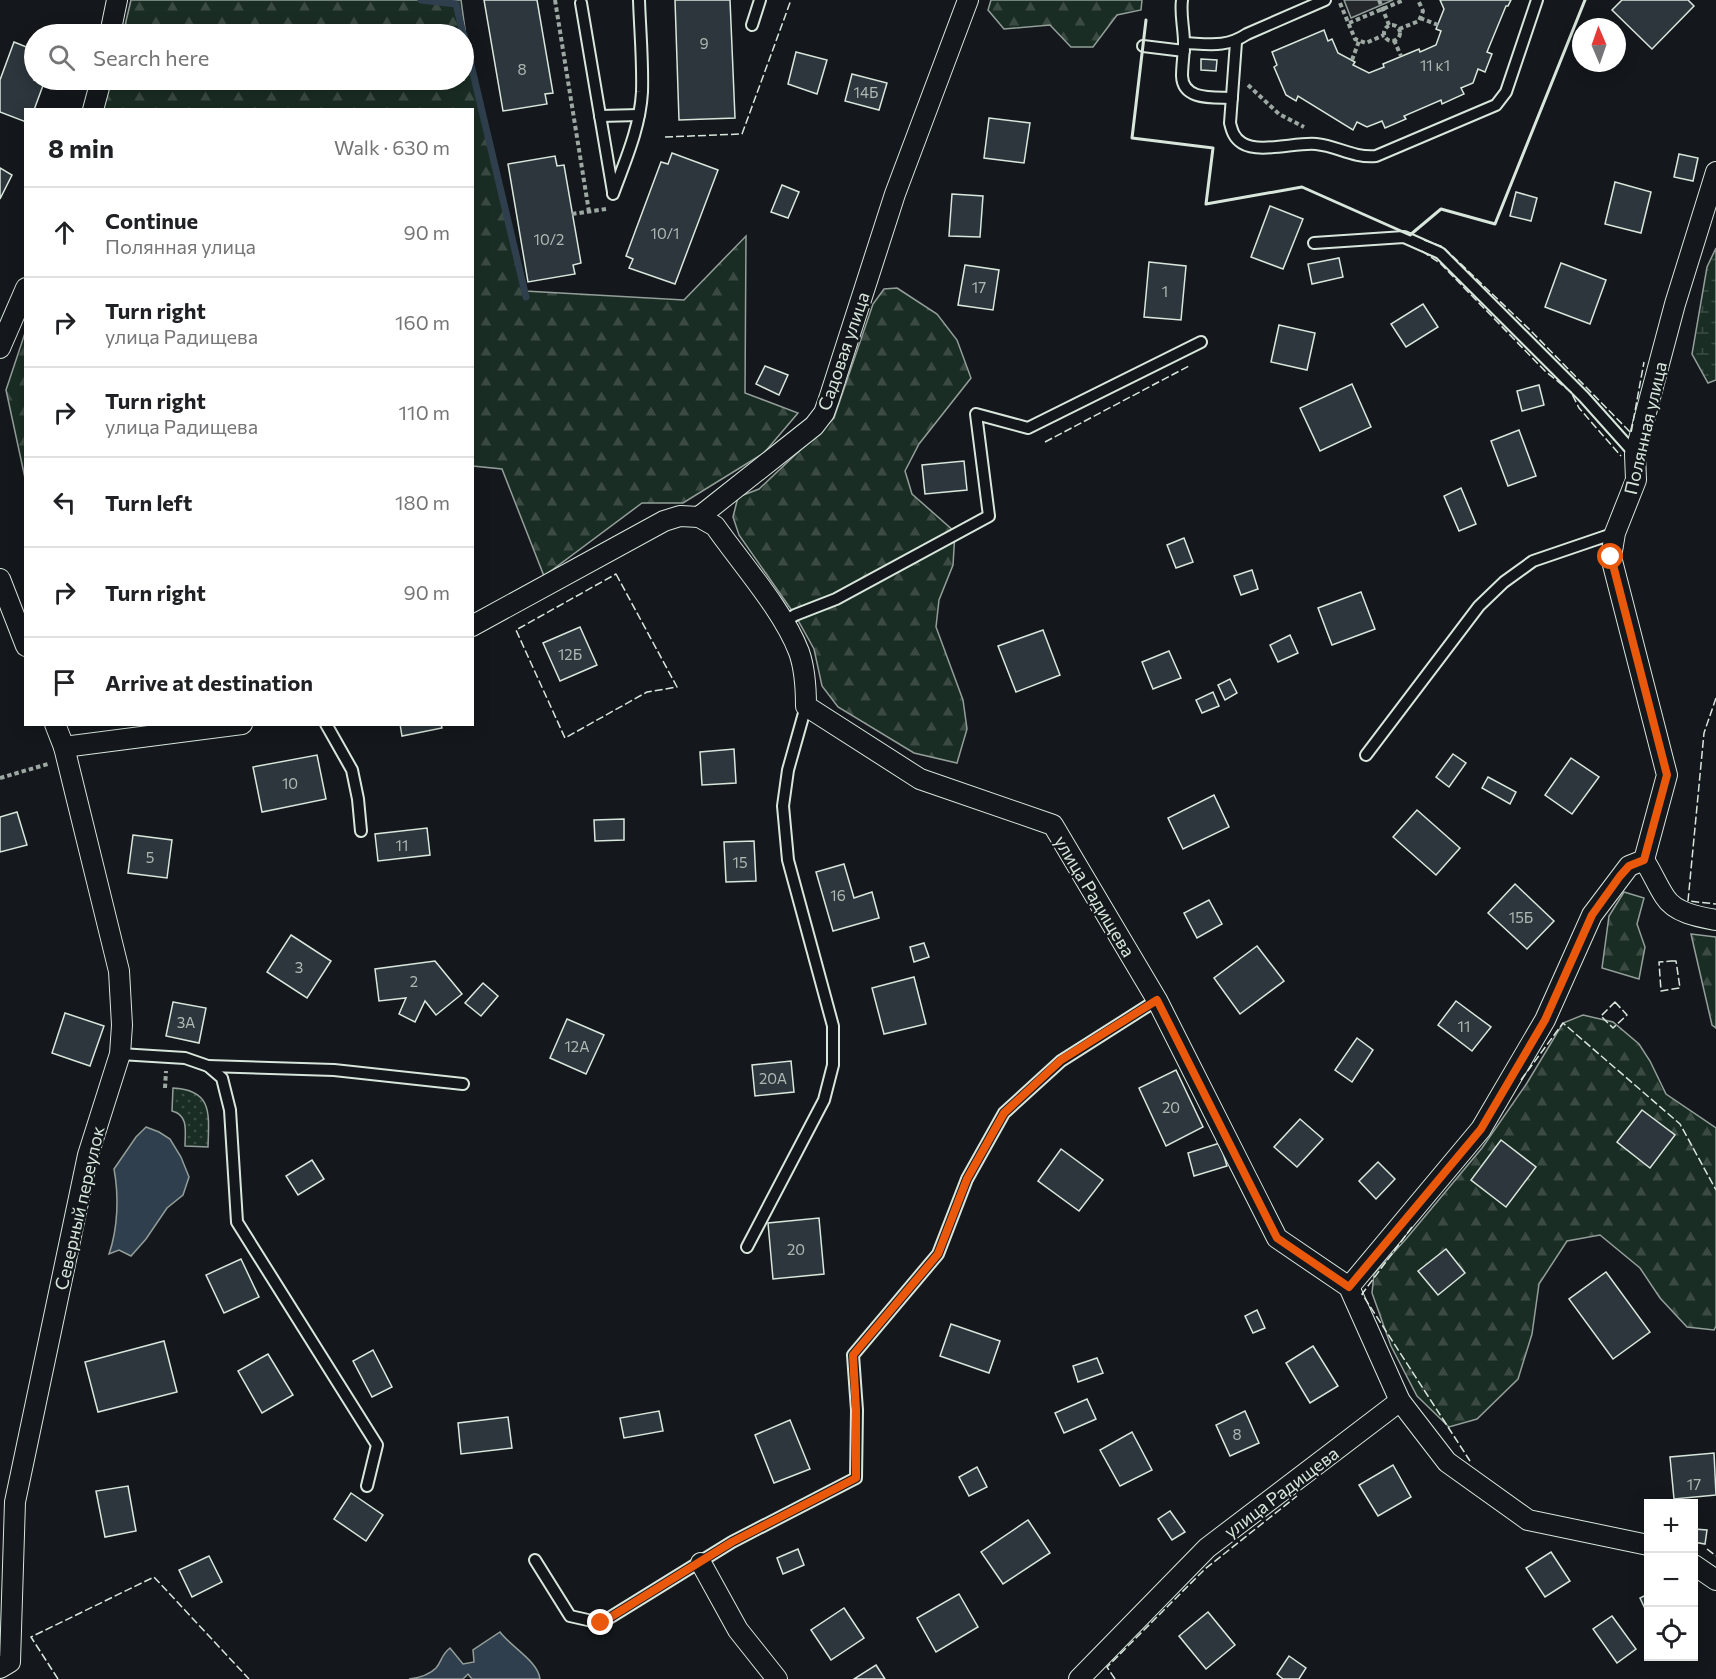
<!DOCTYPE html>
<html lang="en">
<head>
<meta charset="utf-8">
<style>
	:root { --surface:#fff; --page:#f6f6f6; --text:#202124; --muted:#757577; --line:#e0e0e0 }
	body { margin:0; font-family:Commissioner,sans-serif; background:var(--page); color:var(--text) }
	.controls { position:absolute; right:18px; bottom:18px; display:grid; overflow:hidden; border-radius:0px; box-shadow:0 3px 15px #0003 }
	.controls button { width:54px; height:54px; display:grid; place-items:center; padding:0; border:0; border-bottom:2px solid var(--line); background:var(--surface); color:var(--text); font:30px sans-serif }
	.compass { position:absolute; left:1572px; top:18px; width:54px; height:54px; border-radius:50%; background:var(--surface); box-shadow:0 3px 15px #0003; rotate:358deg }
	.stop { position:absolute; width:18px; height:18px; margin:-14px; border:4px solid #ea580c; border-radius:50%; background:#fff }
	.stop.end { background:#ea580c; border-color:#fff; box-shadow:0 2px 6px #0008 }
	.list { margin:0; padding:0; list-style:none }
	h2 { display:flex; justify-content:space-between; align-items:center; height:78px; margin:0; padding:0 24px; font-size:26px }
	h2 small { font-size:20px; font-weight:400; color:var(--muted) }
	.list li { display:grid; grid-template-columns:39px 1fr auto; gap:18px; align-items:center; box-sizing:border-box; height:90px; padding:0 24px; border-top:2px solid var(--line) }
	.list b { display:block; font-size:22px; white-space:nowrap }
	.list p { margin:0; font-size:20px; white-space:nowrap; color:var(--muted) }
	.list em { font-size:20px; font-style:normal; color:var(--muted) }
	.icon { flex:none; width:33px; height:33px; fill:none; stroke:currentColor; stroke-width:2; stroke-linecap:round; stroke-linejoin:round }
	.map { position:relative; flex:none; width:1716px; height:1679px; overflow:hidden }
	.search { position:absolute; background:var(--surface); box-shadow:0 3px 15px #0003; left:24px; top:24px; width:450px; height:66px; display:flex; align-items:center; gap:15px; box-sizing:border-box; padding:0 21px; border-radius:33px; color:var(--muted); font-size:22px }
	.panel { position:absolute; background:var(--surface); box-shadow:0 3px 15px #0003; left:24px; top:108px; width:450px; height:618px; border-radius:0px }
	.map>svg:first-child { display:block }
</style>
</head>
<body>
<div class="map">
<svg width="1716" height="1679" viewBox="0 0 1716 1679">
	<defs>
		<pattern id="forest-firs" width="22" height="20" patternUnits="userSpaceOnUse" patternTransform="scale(1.5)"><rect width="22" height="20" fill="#1a2d24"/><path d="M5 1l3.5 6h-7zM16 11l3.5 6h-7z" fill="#3b4b43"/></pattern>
		<pattern id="wetland-marsh" width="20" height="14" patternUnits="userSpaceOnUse" patternTransform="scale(1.5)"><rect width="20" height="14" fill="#1a2d24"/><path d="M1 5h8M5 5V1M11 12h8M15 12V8" fill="none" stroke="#3b4b43"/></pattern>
		<pattern id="park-dots" width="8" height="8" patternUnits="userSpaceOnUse" patternTransform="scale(1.5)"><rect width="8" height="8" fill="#1a2d24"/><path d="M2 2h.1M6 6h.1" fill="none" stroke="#3b4b43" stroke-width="1.8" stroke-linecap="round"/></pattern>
	</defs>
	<rect width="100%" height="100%" fill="#14181c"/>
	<g fill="url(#forest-firs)" stroke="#939e99" stroke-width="1.5">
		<path d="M131 0H461L470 66 525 291 684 300 746 236 745 393 798 413 764 453 683 503H642L544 576 502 469 473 466 472 110H102L112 80H464V34H123Z"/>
		<path d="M991 0H1142L1141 10 1117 15 1093 47H1071L1050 25 1004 29 988 10Z"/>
		<path d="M897 288 937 314 957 340 971 378 919 444 905 471 912 494 955 532 953 565 939 600 936 627 963 700 967 729 957 763 914 753 838 707 822 686 814 649 795 615 739 535 733 517 738 497 759 489 834 418 873 304 884 289Z"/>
		<path d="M25 333V478L6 390Z"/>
		<path d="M1624 892 1644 898 1637 924 1645 947 1639 979 1602 968 1609 916Z"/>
		<path d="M1691 934 1716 937V1028L1712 1025Z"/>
		<path d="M1583 1015 1613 1022 1639 1044 1650 1061 1666 1094 1716 1128V1326L1714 1330 1687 1327 1660 1298 1640 1268 1600 1235 1567 1241 1539 1284 1532 1334 1518 1379 1477 1419 1449 1427 1417 1396 1391 1346 1372 1293 1374 1274 1406 1239 1482 1148 1527 1083 1563 1023Z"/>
	</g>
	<path fill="url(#wetland-marsh)" stroke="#939e99" stroke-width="1.5" d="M1716 248V380L1708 383 1692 354 1707 267Z"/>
	<path fill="url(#park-dots)" stroke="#939e99" stroke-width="1.5" d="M173 1088C213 1090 209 1114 208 1147L185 1146C185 1132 189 1115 172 1111Z"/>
	<path fill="#24282b" stroke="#939e99" stroke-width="1.5" d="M1344 0H1393L1351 18Z"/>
	<g fill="#2f3f4d" stroke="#939e99" stroke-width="1.5">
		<path d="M146 1127 159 1132 170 1139 181 1157 189 1177 183 1195 167 1208 146 1239 131 1256 119 1250 109 1254C118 1228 119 1196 114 1169L136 1137Z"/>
		<path d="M500 1632C511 1647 538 1661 540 1679H472L468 1674 463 1679H409C418 1678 429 1675 436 1668 442 1661 441 1655 450 1648L463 1664 474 1662 473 1650Z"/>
	</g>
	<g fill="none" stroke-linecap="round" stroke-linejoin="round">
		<g stroke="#2f3f4d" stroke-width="7">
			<path d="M421 0 456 4 463 34"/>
			<path d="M464 35 526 297"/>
		</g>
	</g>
	<g fill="#2c363c" stroke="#d8e6dc" stroke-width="1.5">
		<path d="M484 0H537L553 93 545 94 547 104 503 111Z"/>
		<path d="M675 0H730L735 118 679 120Z"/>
		<path d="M1440 0H1511L1508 6H1506L1487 52 1492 54 1485 72 1478 69 1473 83 1461 88 1464 94 1442 104 1441 100 1404 116 1406 119 1385 128 1382 121 1367 127 1357 122 1353 130 1298 96 1296 101 1286 95 1274 67 1277 65 1272 52 1324 30 1328 41 1332 39 1338 53 1355 62 1353 65 1369 73 1384 67 1383 64 1419 49 1420 52 1436 45 1441 31 1436 29 1444 9Z"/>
		<path d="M1622 0H1688L1694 6 1652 49 1612 10Z"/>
		<path d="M14 42 34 50V80H45L34 110H26V122L0 112V80Z"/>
		<path d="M796 52 827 60 817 94 788 84Z"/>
		<path d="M1201 59 1217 60 1216 71 1201 70Z"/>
		<path d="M852 74 887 83 879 110 845 101Z"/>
		<path d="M989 118 1030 123 1024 163 984 158Z"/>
		<path d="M672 153 718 170 675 284 629 268 633 259 626 256 661 162 668 164Z"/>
		<path d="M1679 154 1698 158 1693 181 1674 177Z"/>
		<path d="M555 156 557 166 564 165 581 263 573 265 575 274 528 282 508 164Z"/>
		<path d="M0 168 12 175 0 199Z"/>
		<path d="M1615 182 1651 192 1641 233 1605 224Z"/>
		<path d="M782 185 799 192 788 218 771 212Z"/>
		<path d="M1516 192 1537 198 1531 221 1510 216Z"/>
		<path d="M952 194 983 196 980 237 949 236Z"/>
		<path d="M1270 206 1303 219 1283 269 1251 257Z"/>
		<path d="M1339 258 1343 277 1312 284 1308 264Z"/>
		<path d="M1149 262 1186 266 1181 320 1144 317Z"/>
		<path d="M1561 263 1606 280 1590 324 1545 307Z"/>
		<path d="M965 265 999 270 993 310 958 305Z"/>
		<path d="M1423 304 1438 327 1406 347 1391 324Z"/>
		<path d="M1279 325 1315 333 1307 370 1271 362Z"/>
		<path d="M765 366 788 375 779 395 756 384Z"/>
		<path d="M1352 384 1371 427 1320 451 1300 408Z"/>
		<path d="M1539 385 1544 405 1522 411 1517 391Z"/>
		<path d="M1519 430 1536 476 1508 486 1491 441Z"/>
		<path d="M964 461 967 490 925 494 922 465Z"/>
		<path d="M1461 488 1476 524 1459 531 1444 496Z"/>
		<path d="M1184 538 1193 562 1176 568 1167 545Z"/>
		<path d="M1252 570 1258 589 1241 595 1234 576Z"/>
		<path d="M1361 592 1375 629 1332 645 1318 608Z"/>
		<path d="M580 627 597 665 560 681 543 643Z"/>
		<path d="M1043 630 1060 675 1016 692 998 646Z"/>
		<path d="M1290 635 1298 653 1278 662 1270 645Z"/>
		<path d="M1169 651 1181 678 1153 689 1142 662Z"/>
		<path d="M1230 679 1237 693 1225 700 1218 685Z"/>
		<path d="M1213 692 1219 706 1202 713 1196 700Z"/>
		<path d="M400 724H441L442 728 402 736Z"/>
		<path d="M734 749 736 783 702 785 700 752Z"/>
		<path d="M1453 754 1466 763 1449 787 1436 777Z"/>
		<path d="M317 755 326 799 262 812 253 767Z"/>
		<path d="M1571 758 1599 777 1572 814 1545 795Z"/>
		<path d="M1488 777 1516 792 1510 804 1482 788Z"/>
		<path d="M1214 795 1229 827 1183 849 1168 818Z"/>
		<path d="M1417 810 1460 848 1436 875 1393 837Z"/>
		<path d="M17 812 27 845 0 852V817Z"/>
		<path d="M624 819V840L595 841 594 820Z"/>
		<path d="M427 828 430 855 378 861 375 834Z"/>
		<path d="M133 835 172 840 167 878 128 873Z"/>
		<path d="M754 841 756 881 726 882 724 842Z"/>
		<path d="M844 864 854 898 872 892 879 918 833 931 816 872Z"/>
		<path d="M1515 884 1554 921 1527 949 1488 913Z"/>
		<path d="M1209 900 1222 924 1197 938 1184 913Z"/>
		<path d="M291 935 331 961 307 998 267 972Z"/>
		<path d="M924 943 929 957 914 962 910 947Z"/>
		<path d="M1257 946 1284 981 1240 1014 1214 978Z"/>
		<path d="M435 961 462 994 436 1015 425 1001 415 1022 399 1014 406 998 379 1001 375 969Z"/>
		<path d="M914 977 926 1024 884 1034 872 988Z"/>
		<path d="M483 983 498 996 481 1016 465 1003Z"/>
		<path d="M1456 1001 1491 1027 1472 1051 1438 1025Z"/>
		<path d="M173 1002 206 1008 199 1043 166 1036Z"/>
		<path d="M65 1013 104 1026 90 1066 52 1053Z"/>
		<path d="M567 1019 604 1035 586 1074 550 1058Z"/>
		<path d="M1357 1038 1373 1050 1352 1082 1335 1070Z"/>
		<path d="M791 1061 794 1092 755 1096 752 1065Z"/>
		<path d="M1176 1070 1203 1127 1166 1146 1139 1088Z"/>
		<path d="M1642 1110 1675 1135 1650 1168 1617 1142Z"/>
		<path d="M1300 1119 1323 1139 1297 1167 1274 1147Z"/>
		<path d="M1501 1140 1536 1167 1506 1207 1471 1180Z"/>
		<path d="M1220 1143 1227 1166 1194 1176 1188 1153Z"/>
		<path d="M1061 1149 1103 1180 1079 1211 1038 1181Z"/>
		<path d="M312 1160 324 1179 298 1195 286 1176Z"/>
		<path d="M1378 1162 1395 1179 1376 1199 1359 1181Z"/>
		<path d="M819 1218 824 1274 773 1279 768 1223Z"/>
		<path d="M1446 1249 1465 1273 1438 1295 1418 1271Z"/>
		<path d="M241 1259 259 1297 224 1313 206 1275Z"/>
		<path d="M1606 1272 1650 1332 1613 1359 1569 1299Z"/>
		<path d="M1257 1310 1265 1328 1253 1333 1245 1316Z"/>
		<path d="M951 1324 1000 1341 989 1373 940 1356Z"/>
		<path d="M164 1341 177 1392 98 1412 85 1362Z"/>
		<path d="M1313 1346 1338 1386 1310 1403 1286 1363Z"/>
		<path d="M373 1350 392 1387 372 1397 353 1361Z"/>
		<path d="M268 1354 293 1395 262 1413 238 1371Z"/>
		<path d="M1097 1358 1103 1373 1078 1382 1073 1366Z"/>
		<path d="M1087 1399 1096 1419 1064 1433 1055 1413Z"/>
		<path d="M659 1411 663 1431 624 1438 620 1418Z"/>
		<path d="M1245 1411 1259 1443 1230 1456 1216 1425Z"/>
		<path d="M508 1417 512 1448 461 1454 458 1423Z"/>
		<path d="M790 1420 810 1469 774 1483 755 1435Z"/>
		<path d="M1132 1432 1152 1470 1120 1486 1100 1450Z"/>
		<path d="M1714 1453 1716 1495 1674 1499 1670 1457Z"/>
		<path d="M1393 1465 1411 1497 1378 1516 1359 1485Z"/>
		<path d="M977 1467 987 1487 969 1496 959 1477Z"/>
		<path d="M128 1486 136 1531 105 1537 96 1491Z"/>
		<path d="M351 1493 383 1515 366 1541 334 1519Z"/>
		<path d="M1170 1511 1185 1532 1172 1540 1158 1519Z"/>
		<path d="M1028 1520 1050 1553 1003 1584 981 1552Z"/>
		<path d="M1694 1529 1707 1530 1705 1544 1694 1542Z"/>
		<path d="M798 1549 804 1565 783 1574 777 1558Z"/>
		<path d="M1551 1552 1570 1581 1545 1597 1526 1568Z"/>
		<path d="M209 1556 222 1582 192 1597 179 1570Z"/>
		<path d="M959 1594 978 1627 936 1652 917 1618Z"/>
		<path d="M1648 1594V1615L1640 1598Z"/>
		<path d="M844 1608 864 1638 831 1660 811 1630Z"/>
		<path d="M1208 1612 1235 1645 1206 1669 1179 1636Z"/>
		<path d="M1612 1616 1636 1649 1617 1663 1593 1629Z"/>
		<path d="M1289 1656 1306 1668 1299 1679H1283L1277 1674Z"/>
		<path d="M876 1665 885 1679H854Z"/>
	</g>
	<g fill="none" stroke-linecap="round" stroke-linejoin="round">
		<g stroke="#d8e6dc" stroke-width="14">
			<g id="lane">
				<path d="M1182 0C1180 15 1184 28 1184 43 1184 54 1182 65 1182 76 1183 101 1214 97 1232 98"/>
				<path d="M581 3 613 192"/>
				<path d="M752 25 760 0"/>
				<path d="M1236 42 1230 123C1232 131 1234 138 1242 143 1259 154 1296 142 1316 144 1338 146 1352 158 1376 156L1496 105 1506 92 1537 0"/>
				<path d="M1184 43C1209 44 1226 48 1247 34L1325 0"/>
				<path d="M1143 46 1184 51"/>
				<path d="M600 116 639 115"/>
				<path d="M613 194C625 161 640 128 642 92 643 62 640 30 639 0"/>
				<path d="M1314 243 1404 237 1440 253 1584 397 1635 454"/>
				<path d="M784 622 795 615 836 599 989 516 976 414 1028 428 1201 342"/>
				<path d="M326 724 352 770 358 799 361 831"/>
				<path d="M1366 755 1479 606 1504 582 1533 561 1615 533"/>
				<path d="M120 1054 185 1058 208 1066 222 1078 230 1110 237 1222 377 1445 367 1486"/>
				<path d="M208 1066 334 1070 463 1084"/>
				<path d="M747 1247 824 1100 833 1065V1026L788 860 783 806 788 770 806 706"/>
				<path d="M535 1560 570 1616 601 1623 732 1542 856 1478 857 1410 853 1355 938 1254 967 1179 1004 1113 1061 1061 1157 1000"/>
			</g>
		</g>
		<g stroke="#d8e6dc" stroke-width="22">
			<g id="street">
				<path d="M110 34 117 0"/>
				<path d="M93 110 101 80"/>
				<path d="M0 348 26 288"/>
				<path d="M699 517 715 526C741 563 783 610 799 652 805 669 806 689 806 706L920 779 1053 825 1157 1000 1277 1238 1349 1287 1400 1401 1447 1462 1528 1520 1648 1545"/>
				<path d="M0 579 26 646"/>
				<path d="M472 626 664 521 680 516 699 517 814 426 824 413 829 399 895 194 968 0"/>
				<path d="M55 724 64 747 242 724"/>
				<path d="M1644 860 1667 775 1611 557 1615 533 1636 480 1635 454 1675 304 1716 172"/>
				<path d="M1349 1287 1481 1129 1545 1020 1592 915 1629 866 1644 860C1652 872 1657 885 1665 897 1675 913 1699 917 1716 920"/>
				<path d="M701 1563 738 1630 777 1679"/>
				<path d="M1694 1565 1716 1580"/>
				<path d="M0 1668 10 1662 15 1502 88 1155 120 1054 122 1025 119 971 64 747"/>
				<path d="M1079 1679 1207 1548 1400 1401"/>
			</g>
		</g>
		<g stroke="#9da8a2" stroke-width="4" stroke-dasharray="4.5 3" stroke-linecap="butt">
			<path d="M555 0 589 212"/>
			<path d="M1379 0 1389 25"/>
			<path d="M1340 3 1355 39 1366 43 1384 35"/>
			<path d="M1420 18 1438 25"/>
			<path d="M1349 23 1404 0"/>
			<circle cx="1392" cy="33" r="8"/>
			<path d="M1399 29 1419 21 1423 11 1418 0"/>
			<path d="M1394 40 1401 56"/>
			<path d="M1352 60 1359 41"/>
			<path d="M1248 85 1279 114 1304 127"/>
			<path d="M572 214 606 209"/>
			<path d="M0 778 48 764"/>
			<path d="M165 1088 166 1071"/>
		</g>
		<use href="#lane" stroke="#14181c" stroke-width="10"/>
		<use href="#street" stroke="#14181c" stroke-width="20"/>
		<g stroke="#d8e6dc" stroke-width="1.5" stroke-dasharray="8 3" stroke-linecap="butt">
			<path d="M665 137 742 134 791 0"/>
			<path d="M1424 240 1443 247 1530 330 1631 433 1644 362"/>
			<path d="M1422 251 1441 264 1545 371 1571 392 1579 408 1621 456"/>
			<path d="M1045 442 1189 366"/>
			<path d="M616 574 677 687 647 692 565 738 516 630Z"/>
			<path d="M1716 698 1704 733 1688 901 1716 904"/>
			<path d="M1671 961H1676L1680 988 1661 991 1659 962Z"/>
			<path d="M1615 1002 1627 1015 1613 1028 1601 1016Z"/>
			<path d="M1521 1080 1563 1023 1680 1124 1716 1190"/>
			<path d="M1412 1227 1362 1294 1470 1461"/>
			<path d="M1707 1549 1716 1556"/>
			<path d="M58 1679 31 1637 154 1577 249 1679"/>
			<path d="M1115 1679 1107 1667 1205 1569 1297 1496"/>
		</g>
		<path stroke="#d8e6dc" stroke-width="3" d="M1146 20 1132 138 1213 148 1206 204 1302 187 1410 235 1441 209 1495 224 1585 0"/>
	</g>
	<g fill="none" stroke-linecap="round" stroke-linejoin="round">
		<path stroke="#ea580c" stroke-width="8" d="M601 1623 732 1542 856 1478V1410L853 1355 938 1254 967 1179 1004 1113 1061 1060 1157 1000 1277 1238 1349 1287 1481 1129 1545 1020 1592 915 1620 876 1629 866 1644 860 1667 775 1611 557"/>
	</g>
	<g text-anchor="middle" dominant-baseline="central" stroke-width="4.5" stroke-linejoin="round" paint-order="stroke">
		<g font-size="15" fill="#adbab4">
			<text x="704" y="43">9</text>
			<text x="1435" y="65">11 к1</text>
			<text x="522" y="69">8</text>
			<text x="866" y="92">14Б</text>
			<text x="665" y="233">10/1</text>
			<text x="549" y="239">10/2</text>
			<text x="979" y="287">17</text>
			<text x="1165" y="291">1</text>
			<text x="570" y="654">12Б</text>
			<text x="290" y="783">10</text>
			<text x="402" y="845">11</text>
			<text x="150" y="857">5</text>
			<text x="740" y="862">15</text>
			<text x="838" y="895">16</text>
			<text x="1521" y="917">15Б</text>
			<text x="299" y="967">3</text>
			<text x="414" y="981">2</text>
			<text x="186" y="1022">3А</text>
			<text x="1464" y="1026">11</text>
			<text x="577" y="1046">12А</text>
			<text x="773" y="1078">20А</text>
			<text x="1171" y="1107">20</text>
			<text x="796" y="1249">20</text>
			<text x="1237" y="1434">8</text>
			<text x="1694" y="1484">17</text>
		</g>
		<g font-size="18" fill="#d8e6dc" stroke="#14181c">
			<text transform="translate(843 351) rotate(-71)">Садовая улица</text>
			<text transform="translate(1645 428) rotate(-77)">Полянная улица</text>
			<text transform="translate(1095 896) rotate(59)">улица Радищева</text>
			<text transform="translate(79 1208) rotate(-77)">Северный переулок</text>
			<text transform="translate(1281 1492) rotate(-37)">улица Радищева</text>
		</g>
	</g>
</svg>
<div class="controls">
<button>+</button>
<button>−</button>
<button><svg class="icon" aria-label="locate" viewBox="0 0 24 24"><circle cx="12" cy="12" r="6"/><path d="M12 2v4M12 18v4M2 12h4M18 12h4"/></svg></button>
</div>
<svg class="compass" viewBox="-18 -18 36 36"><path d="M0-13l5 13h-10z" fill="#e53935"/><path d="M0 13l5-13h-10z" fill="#757577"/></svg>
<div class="stop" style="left:1611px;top:557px"></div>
<div class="stop end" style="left:601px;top:1623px"></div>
<div class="search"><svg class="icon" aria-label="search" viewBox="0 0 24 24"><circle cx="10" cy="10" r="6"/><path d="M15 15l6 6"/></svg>Search here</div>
<section class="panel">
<h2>8 min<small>Walk · 630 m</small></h2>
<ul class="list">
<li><svg class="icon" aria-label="ahead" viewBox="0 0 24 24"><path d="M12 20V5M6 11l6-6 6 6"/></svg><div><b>Continue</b><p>Полянная улица</p></div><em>90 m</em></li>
<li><svg class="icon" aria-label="right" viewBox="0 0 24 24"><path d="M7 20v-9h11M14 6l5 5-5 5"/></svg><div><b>Turn right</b><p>улица Радищева</p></div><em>160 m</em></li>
<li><svg class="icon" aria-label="right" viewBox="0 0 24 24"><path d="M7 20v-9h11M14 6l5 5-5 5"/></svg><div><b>Turn right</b><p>улица Радищева</p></div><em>110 m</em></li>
<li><svg class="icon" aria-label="left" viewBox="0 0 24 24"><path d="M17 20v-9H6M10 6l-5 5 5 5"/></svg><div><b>Turn left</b></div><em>180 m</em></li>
<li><svg class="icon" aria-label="right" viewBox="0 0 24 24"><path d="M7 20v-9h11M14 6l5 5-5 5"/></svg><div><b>Turn right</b></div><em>90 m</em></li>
<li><svg class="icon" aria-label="arrive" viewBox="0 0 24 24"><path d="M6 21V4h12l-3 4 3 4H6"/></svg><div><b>Arrive at destination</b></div></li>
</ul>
</section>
</div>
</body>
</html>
